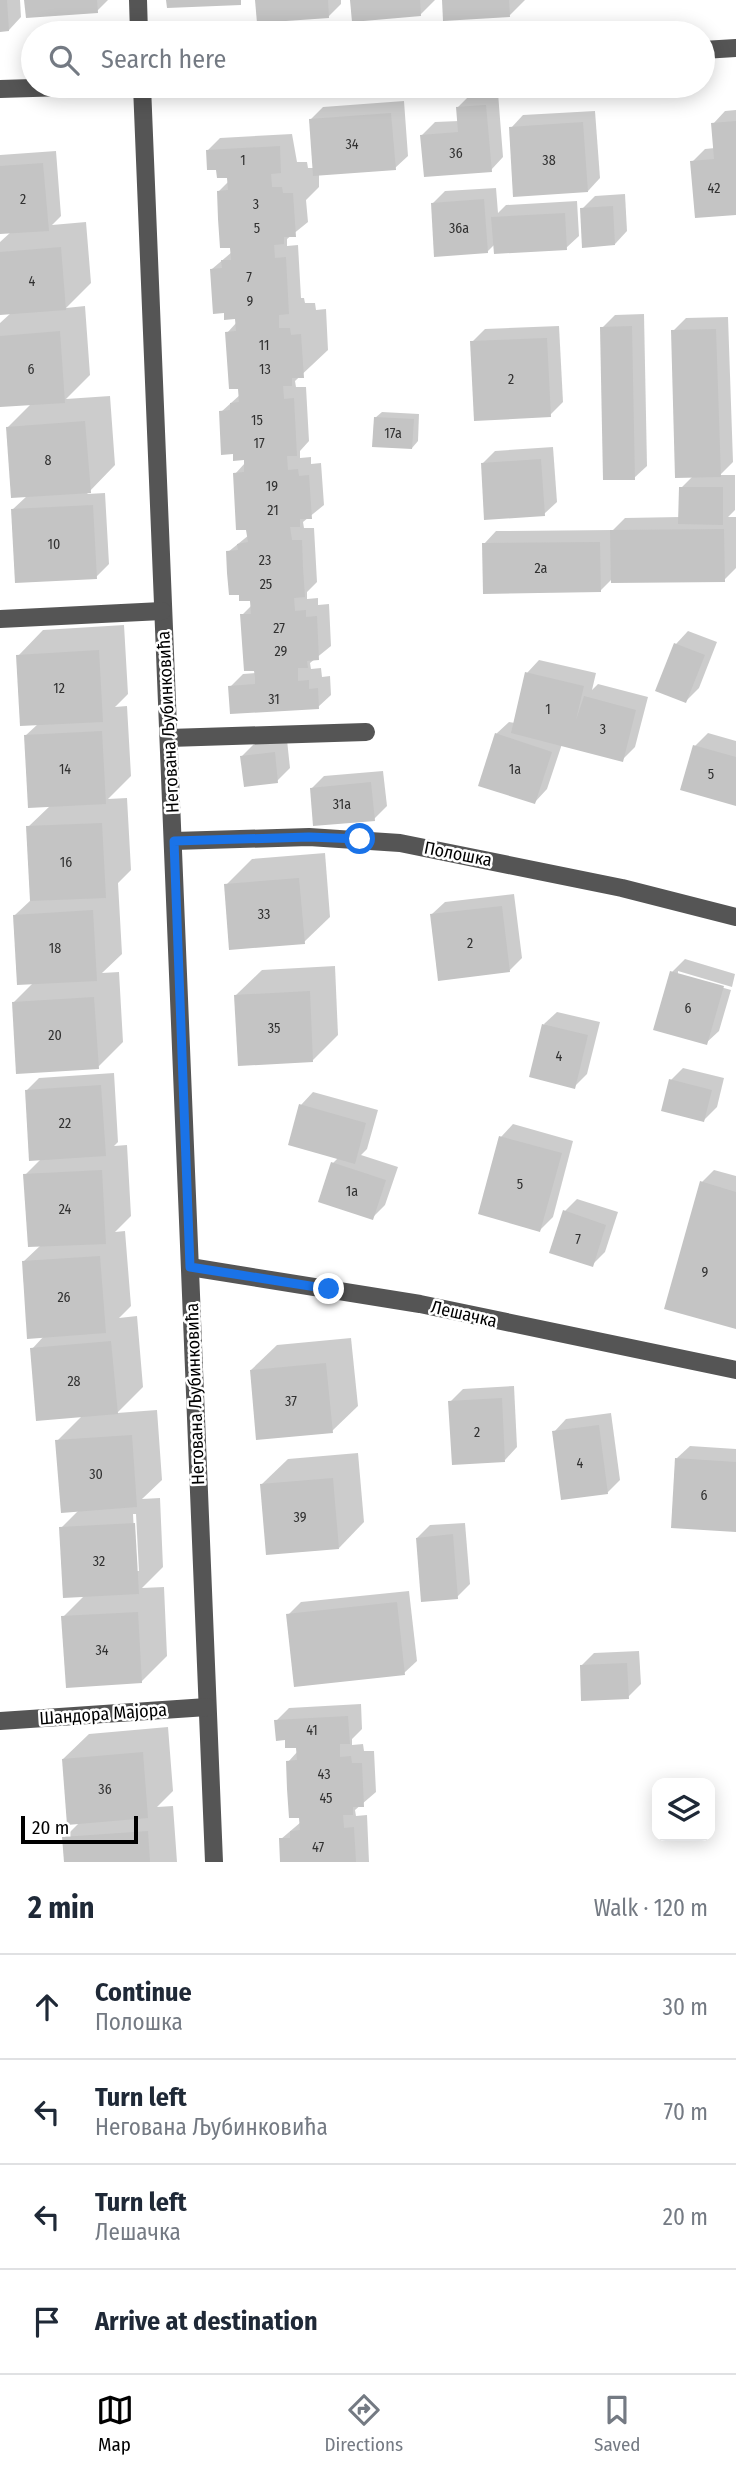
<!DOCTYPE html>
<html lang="en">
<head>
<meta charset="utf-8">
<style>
	:root { --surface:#fff; --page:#f2f2f3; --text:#1f2937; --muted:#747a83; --line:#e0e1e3; --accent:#000 }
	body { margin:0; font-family:"Fira Sans Condensed",sans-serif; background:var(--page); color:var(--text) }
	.controls { position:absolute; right:21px; bottom:21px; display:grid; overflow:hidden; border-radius:14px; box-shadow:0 4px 18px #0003 }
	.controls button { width:63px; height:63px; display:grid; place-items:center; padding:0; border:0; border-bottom:2px solid var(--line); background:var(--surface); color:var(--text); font:35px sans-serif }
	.scale { position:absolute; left:21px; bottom:18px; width:117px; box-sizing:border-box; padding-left:7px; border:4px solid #000; border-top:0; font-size:19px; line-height:24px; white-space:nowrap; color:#000; -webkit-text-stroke:5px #fff; paint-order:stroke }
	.stop { position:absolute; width:21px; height:21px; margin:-16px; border:5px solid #1a73e8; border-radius:50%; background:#fff }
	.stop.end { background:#1a73e8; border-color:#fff; box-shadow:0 2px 7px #0008 }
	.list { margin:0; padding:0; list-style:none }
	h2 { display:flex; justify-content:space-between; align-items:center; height:91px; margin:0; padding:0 28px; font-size:30px }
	h2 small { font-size:23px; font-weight:400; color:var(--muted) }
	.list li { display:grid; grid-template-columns:46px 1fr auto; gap:21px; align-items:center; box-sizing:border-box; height:105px; padding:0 28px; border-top:2px solid var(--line) }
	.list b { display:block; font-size:26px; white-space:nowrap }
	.list p { margin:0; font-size:23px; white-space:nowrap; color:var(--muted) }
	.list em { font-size:23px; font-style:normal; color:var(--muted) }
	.icon { flex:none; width:38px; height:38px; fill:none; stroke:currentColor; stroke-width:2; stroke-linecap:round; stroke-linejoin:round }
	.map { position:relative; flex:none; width:736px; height:1862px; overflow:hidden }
	.search { position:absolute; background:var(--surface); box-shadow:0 4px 18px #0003; left:21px; right:21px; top:21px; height:77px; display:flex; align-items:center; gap:18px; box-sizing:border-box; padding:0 24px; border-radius:38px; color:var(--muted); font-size:26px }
	.sheet { height:511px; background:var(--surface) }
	nav { display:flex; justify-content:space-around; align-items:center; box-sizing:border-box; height:98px; border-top:2px solid var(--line); background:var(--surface); font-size:19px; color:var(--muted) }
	nav a { display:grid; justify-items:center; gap:4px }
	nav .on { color:var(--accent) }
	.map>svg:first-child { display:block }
</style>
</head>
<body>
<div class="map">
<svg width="736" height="1862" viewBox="0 0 736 1862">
	<rect width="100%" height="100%" fill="#fff"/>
	<g fill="#0003" fill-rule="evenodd">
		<path d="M0 0H20L21 17 9 30H0Z"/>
		<path d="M26 0H108L97 11Z"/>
		<path d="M257 0H341V4L328 17Z"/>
		<path d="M351 0H435L420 15Z"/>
		<path d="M443 0H525L510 15Z"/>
		<path d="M498 93 503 157 491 170 422 135 435 122 459 121 457 108 470 95Z"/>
		<path d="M404 101 408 156 395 168 319 174V187L306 200 308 222 287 239V246L298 245 301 298H304L305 303H315L316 310 326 309 328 350 295 381 296 387H306L309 441 300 451V458L311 457V464L321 463 324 505 303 522 304 528H314L317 582 307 592V599L318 598V605L329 604 331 646 310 663 311 669 321 668 322 677 330 676 331 695 318 707 230 687 243 674 256 673 242 615 252 605 228 552 249 535 235 474 245 463V458L221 412 241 394 227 333 237 322 212 269 232 252 219 191 229 181V176L218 168 208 150 220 138 292 134 297 162H307L308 168H314L311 119 323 107Z"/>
		<path d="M736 110V213L692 162 705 149 715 148 713 124 725 111Z"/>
		<path d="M595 111 600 178 588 191 511 128 523 115Z"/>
		<path d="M56 151 61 216 52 225 86 222 91 283 66 308 85 306 90 375 66 399 110 396 115 465 87 494 105 493 109 564 96 577 12 510 27 496 7 428 32 403 0 406V323L11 313H0V242L11 232 0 233V155Z"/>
		<path d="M496 188 498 213 506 205 577 201 579 236 566 248 495 244 487 252 432 204 445 191Z"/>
		<path d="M625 194 627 231 615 244 582 209 595 196Z"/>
		<path d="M644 314 647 466 634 478 602 328 615 315Z"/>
		<path d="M728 317 733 462 720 475H735V510L728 517H736V568L724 580 613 578 600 591 484 544 496 531 613 530 625 518 680 517 681 488 693 476 673 331 686 318Z"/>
		<path d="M559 326 563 402 550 415 472 342 485 329Z"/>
		<path d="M382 412 419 414 418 441 412 448 375 418Z"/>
		<path d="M553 447 557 502 544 514 482 464 495 451Z"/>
		<path d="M124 625 128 694 115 707 127 706 131 776 108 799 127 798 131 870 118 883 122 954 102 973 119 972 123 1042 98 1067 14 1002 33 983 15 915 32 899 28 827 51 805 25 736 38 724 18 656 43 630Z"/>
		<path d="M688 631 717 642 699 688 686 701 676 644Z"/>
		<path d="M539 660 596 673 592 690 598 684 648 697 635 747 622 760 562 744 547 789 535 802 496 734 509 722 515 723 527 673Z"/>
		<path d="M708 733 736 741V805L695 746Z"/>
		<path d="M287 740 290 768 277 781 242 756 255 743Z"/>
		<path d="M383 771 387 806 374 819 311 789 324 776Z"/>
		<path d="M325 853 330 917 304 942 226 885 252 859Z"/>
		<path d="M514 894 522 958 509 971 432 914 445 902Z"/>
		<path d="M685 959 735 974 732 987 678 971V975L731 990 719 1031 706 1043 672 972Z"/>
		<path d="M335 966 338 1035 313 1060 236 995 262 970Z"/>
		<path d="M557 1012 600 1022 587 1074 574 1087 544 1024Z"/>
		<path d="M683 1068 724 1078 717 1107 704 1120 671 1080Z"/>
		<path d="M114 1073 118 1142 114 1146 127 1145 131 1216 115 1232 125 1231 131 1306 119 1318 137 1316 143 1387 117 1413 157 1410 162 1480 142 1499 160 1498 163 1567 142 1588 164 1587 167 1656 141 1682 63 1617 85 1595 61 1528 79 1510 57 1441 83 1415 32 1349 44 1336 23 1262 41 1245 25 1175 41 1159 26 1091 39 1078ZM133 1514H136L139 1571H136Z"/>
		<path d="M313 1092 378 1110 367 1149 361 1155 398 1167 385 1205 372 1218 333 1163 339 1157 301 1105Z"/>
		<path d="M513 1124 573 1141 553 1217 540 1230 501 1137Z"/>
		<path d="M714 1170 736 1176V1328L702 1182Z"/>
		<path d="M577 1199 618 1212 605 1252 592 1265 565 1211Z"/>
		<path d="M351 1338 358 1406 332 1431 251 1370 277 1345Z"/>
		<path d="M514 1386 517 1447 505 1460 450 1402 463 1389Z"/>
		<path d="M611 1413 620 1480 607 1493 554 1432 566 1419Z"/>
		<path d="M690 1446 736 1449V1531L677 1458Z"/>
		<path d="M358 1453 364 1522 339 1548 262 1484 288 1459Z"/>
		<path d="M465 1523 470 1584 457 1597 417 1538 430 1525Z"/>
		<path d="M409 1591 417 1661 404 1673 288 1615 301 1602Z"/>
		<path d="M639 1651 641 1684 628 1697 581 1666 594 1653Z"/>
		<path d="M361 1704 362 1729 352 1739V1745L363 1744 364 1751H374L376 1792 355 1810 356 1816 367 1815 369 1862H282L281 1839 301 1822 288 1762 298 1751 297 1746 286 1738 276 1721 289 1708Z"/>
		<path d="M168 1727 173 1791 157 1807 173 1806 177 1862H66L64 1838 80 1822 63 1759 89 1734Z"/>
	</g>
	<g fill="#c4c4c4">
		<path d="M0 0H7L9 31 0 32Z"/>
		<path d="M24 0H97L98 13 26 18Z"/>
		<path d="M166 0H241V5L167 8Z"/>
		<path d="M255 0H328L329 18 257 23Z"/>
		<path d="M350 0H420L421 16 352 22Z"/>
		<path d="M442 0H509L510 17 443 21Z"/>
		<path d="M486 105 492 172 424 177 420 135 458 132 456 107Z"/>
		<path d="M391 113 396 170 313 176 309 119Z"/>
		<path d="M736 121V215L695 218 690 161 714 159 711 123Z"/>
		<path d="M583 122 588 192 513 197 509 127Z"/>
		<path d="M280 146 281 173 271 174 272 187H282L283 193H293L296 237H284V244L274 245 275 258 286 257 289 314 279 315V328H290L291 335 301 334 304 378H292V386H283L284 399 294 398 297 456H287L288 470 298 469 299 476 309 475 312 519H300V527H290L292 540H302L303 568 305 597 294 598 295 611 306 610V617L317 616 319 660 307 661 308 668H298V681L309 680V689L318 688 319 709 230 714 228 686 255 684V677L254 671H244L242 643 240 614H251L250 601H239V595H229L227 573 226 551 238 550 237 544 248 542 246 530H236L233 473 244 472V460L233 461V454L221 455 219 411 230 410V403L239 402 238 389H229L225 332 236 331 235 319 224 320V313L213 314 210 269 222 268 221 260H231L230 248H220L218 219 217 191 228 190 227 178H217L216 170H207L206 150Z"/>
		<path d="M43 163 49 231 0 234V166Z"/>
		<path d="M484 199 488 253 434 257 431 203Z"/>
		<path d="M613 206 615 245 582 248 580 208Z"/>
		<path d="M565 213 567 250 494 254 491 217Z"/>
		<path d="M61 247 66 310 0 315V252Z"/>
		<path d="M632 326 635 480H603L600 327Z"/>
		<path d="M716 329 721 477 675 478 671 330Z"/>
		<path d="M60 331 65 403 0 407V336Z"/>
		<path d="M547 338 551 417 474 421 470 341Z"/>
		<path d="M374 417 414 419 412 449 372 447Z"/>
		<path d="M85 421 91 493 11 498 6 427Z"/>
		<path d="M541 459 545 516 484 520 481 463Z"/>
		<path d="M679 487H723V525L678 524Z"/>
		<path d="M93 505 97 579 15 583 11 509Z"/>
		<path d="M724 529 725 582 611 583 610 530Z"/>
		<path d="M600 542 601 592 483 594 482 543Z"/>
		<path d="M674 643 705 655 686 703 655 691Z"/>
		<path d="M99 650 103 722 20 726 16 655Z"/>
		<path d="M525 672 584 686 576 720 584 696 636 710 623 762 511 733Z"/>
		<path d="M102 731 106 804 28 808 24 735Z"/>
		<path d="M495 733 552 752 535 804 478 786Z"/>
		<path d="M693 745 736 757V806L680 790Z"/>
		<path d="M275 752 278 783 244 787 240 756Z"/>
		<path d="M371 782 375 821 313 826 310 788Z"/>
		<path d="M102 823 106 898 30 901 26 826Z"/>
		<path d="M299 878 305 944 229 950 224 884Z"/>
		<path d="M502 906 510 972 438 981 430 914Z"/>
		<path d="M93 910 97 981 17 985 13 915Z"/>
		<path d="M670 971 724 986 707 1045 653 1030Z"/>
		<path d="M310 991 313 1062 238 1066 234 995Z"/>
		<path d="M94 997 99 1069 16 1074 12 1002Z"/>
		<path d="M542 1024 588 1035 575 1089 529 1077Z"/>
		<path d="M669 1079 712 1090 704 1122 661 1111Z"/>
		<path d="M101 1085 106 1156 29 1161 25 1090Z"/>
		<path d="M299 1104 366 1123 355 1164 288 1145Z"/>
		<path d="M499 1136 562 1153 540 1232 478 1214Z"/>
		<path d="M331 1162 386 1180 373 1220 318 1202Z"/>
		<path d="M102 1170 106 1244 28 1247 23 1174Z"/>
		<path d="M700 1181 736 1192V1329L664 1309Z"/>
		<path d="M563 1210 606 1225 593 1267 549 1253Z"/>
		<path d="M100 1256 106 1333 27 1339 22 1261Z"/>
		<path d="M111 1341 118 1414 36 1421 30 1348Z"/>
		<path d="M326 1363 333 1433 256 1440 250 1370Z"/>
		<path d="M502 1398 505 1462 452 1465 448 1401Z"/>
		<path d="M599 1425 608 1494 561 1500 552 1431Z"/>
		<path d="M132 1435 137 1507 61 1513 55 1440Z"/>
		<path d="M675 1458 736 1462V1532L671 1528Z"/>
		<path d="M333 1478 339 1549 266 1555 260 1484Z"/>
		<path d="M135 1523 139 1594 63 1598 59 1527Z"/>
		<path d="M453 1534 458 1599 421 1602 416 1538Z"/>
		<path d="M397 1602 405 1675 294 1687 286 1614Z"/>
		<path d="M138 1612 142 1683 66 1688 61 1616Z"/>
		<path d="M627 1663 629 1699 581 1701 580 1665Z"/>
		<path d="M348 1716 350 1744H340V1757L351 1756 352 1763H362L364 1807H353V1815H343L344 1828 354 1827 356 1862H280L279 1838H290V1831L300 1830 299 1818H289L287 1789 286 1761 297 1760 296 1748H285V1740L276 1741 274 1720Z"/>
		<path d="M143 1752 148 1818 67 1825 62 1759Z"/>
		<path d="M148 1831 150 1862H64L62 1837Z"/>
	</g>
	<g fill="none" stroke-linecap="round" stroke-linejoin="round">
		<g stroke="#555" stroke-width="18">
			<path d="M138 0 139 33"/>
			<path d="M703 50 736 48"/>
			<path d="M142 86 214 1862"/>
			<path d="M0 89 98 86"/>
			<path d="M0 619 162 611"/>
			<path d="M169 738 366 732"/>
			<path d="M174 841 309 837 400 843 622 888 736 917"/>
			<path d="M190 1267 420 1304 736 1370"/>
			<path d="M0 1721 207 1707"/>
		</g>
	</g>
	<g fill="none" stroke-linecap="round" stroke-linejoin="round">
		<path stroke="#1a73e8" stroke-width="9" d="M329 1289 190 1267 174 841 309 837 360 839"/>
	</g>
	<g text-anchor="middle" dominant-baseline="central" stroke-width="5" stroke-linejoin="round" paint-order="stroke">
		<g font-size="14" fill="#313131">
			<text x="352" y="144">34</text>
			<text x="456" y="153">36</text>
			<text x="243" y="160">1</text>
			<text x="549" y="160">38</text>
			<text x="714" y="188">42</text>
			<text x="23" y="199">2</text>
			<text x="256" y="204">3</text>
			<text x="257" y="228">5</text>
			<text x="459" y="228">36a</text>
			<text x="249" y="277">7</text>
			<text x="32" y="281">4</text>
			<text x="250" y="301">9</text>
			<text x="264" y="345">11</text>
			<text x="31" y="369">6</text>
			<text x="265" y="369">13</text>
			<text x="511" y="379">2</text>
			<text x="257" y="420">15</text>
			<text x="393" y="433">17a</text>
			<text x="259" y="443">17</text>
			<text x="48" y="460">8</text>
			<text x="272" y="486">19</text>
			<text x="273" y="510">21</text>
			<text x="54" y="544">10</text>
			<text x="265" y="560">23</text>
			<text x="541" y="568">2a</text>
			<text x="266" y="584">25</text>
			<text x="279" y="628">27</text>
			<text x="281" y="651">29</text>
			<text x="59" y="688">12</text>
			<text x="274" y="699">31</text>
			<text x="548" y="709">1</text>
			<text x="603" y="729">3</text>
			<text x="65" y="769">14</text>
			<text x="515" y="769">1a</text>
			<text x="711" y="774">5</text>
			<text x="342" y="804">31a</text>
			<text x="66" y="862">16</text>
			<text x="264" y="914">33</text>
			<text x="470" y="943">2</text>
			<text x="55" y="948">18</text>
			<text x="688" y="1008">6</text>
			<text x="274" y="1028">35</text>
			<text x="55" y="1035">20</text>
			<text x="559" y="1056">4</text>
			<text x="65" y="1123">22</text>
			<text x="520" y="1184">5</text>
			<text x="352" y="1191">1a</text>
			<text x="65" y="1209">24</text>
			<text x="578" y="1239">7</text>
			<text x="705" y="1272">9</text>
			<text x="64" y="1297">26</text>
			<text x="74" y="1381">28</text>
			<text x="291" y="1401">37</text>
			<text x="477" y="1432">2</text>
			<text x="580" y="1463">4</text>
			<text x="96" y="1474">30</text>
			<text x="704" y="1495">6</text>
			<text x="300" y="1517">39</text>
			<text x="99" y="1561">32</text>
			<text x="102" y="1650">34</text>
			<text x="312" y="1730">41</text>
			<text x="324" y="1774">43</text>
			<text x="105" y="1789">36</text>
			<text x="326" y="1798">45</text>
			<text x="318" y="1847">47</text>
		</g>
		<g font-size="18" fill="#000" stroke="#fff">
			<text transform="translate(168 722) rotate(-93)">Негована Љубинковића</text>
			<text transform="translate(458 854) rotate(11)">Полошка</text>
			<text transform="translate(464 1314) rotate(13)">Лешачка</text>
			<text transform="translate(195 1394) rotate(-92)">Негована Љубинковића</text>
			<text transform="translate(103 1714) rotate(-4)">Шандора Мајора</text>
		</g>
	</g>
</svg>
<div class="controls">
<button><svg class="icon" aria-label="layers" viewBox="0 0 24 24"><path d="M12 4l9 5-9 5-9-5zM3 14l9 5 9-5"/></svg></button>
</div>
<div class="scale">20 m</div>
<div class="stop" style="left:360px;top:839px"></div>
<div class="stop end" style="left:329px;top:1289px"></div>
<div class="search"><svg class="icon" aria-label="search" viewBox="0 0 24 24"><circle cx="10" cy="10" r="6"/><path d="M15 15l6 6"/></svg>Search here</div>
</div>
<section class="sheet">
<h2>2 min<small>Walk · 120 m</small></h2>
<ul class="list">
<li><svg class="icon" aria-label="ahead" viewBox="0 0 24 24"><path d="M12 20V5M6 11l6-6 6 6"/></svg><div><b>Continue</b><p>Полошка</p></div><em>30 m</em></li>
<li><svg class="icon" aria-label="left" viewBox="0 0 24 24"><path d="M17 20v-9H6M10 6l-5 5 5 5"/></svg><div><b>Turn left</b><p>Негована Љубинковића</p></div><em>70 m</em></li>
<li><svg class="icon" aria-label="left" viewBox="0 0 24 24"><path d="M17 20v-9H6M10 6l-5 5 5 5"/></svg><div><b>Turn left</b><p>Лешачка</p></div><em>20 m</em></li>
<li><svg class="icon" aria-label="arrive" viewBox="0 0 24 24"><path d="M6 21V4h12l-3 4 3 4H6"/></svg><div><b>Arrive at destination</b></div></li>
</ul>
</section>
<nav>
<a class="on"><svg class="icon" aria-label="map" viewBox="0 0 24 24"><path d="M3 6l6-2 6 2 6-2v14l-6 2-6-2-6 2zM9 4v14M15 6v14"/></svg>Map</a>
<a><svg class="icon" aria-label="directions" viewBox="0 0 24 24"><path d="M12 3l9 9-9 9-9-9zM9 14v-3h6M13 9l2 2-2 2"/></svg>Directions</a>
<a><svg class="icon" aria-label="saved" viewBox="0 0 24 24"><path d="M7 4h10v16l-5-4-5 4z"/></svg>Saved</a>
</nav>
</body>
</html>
